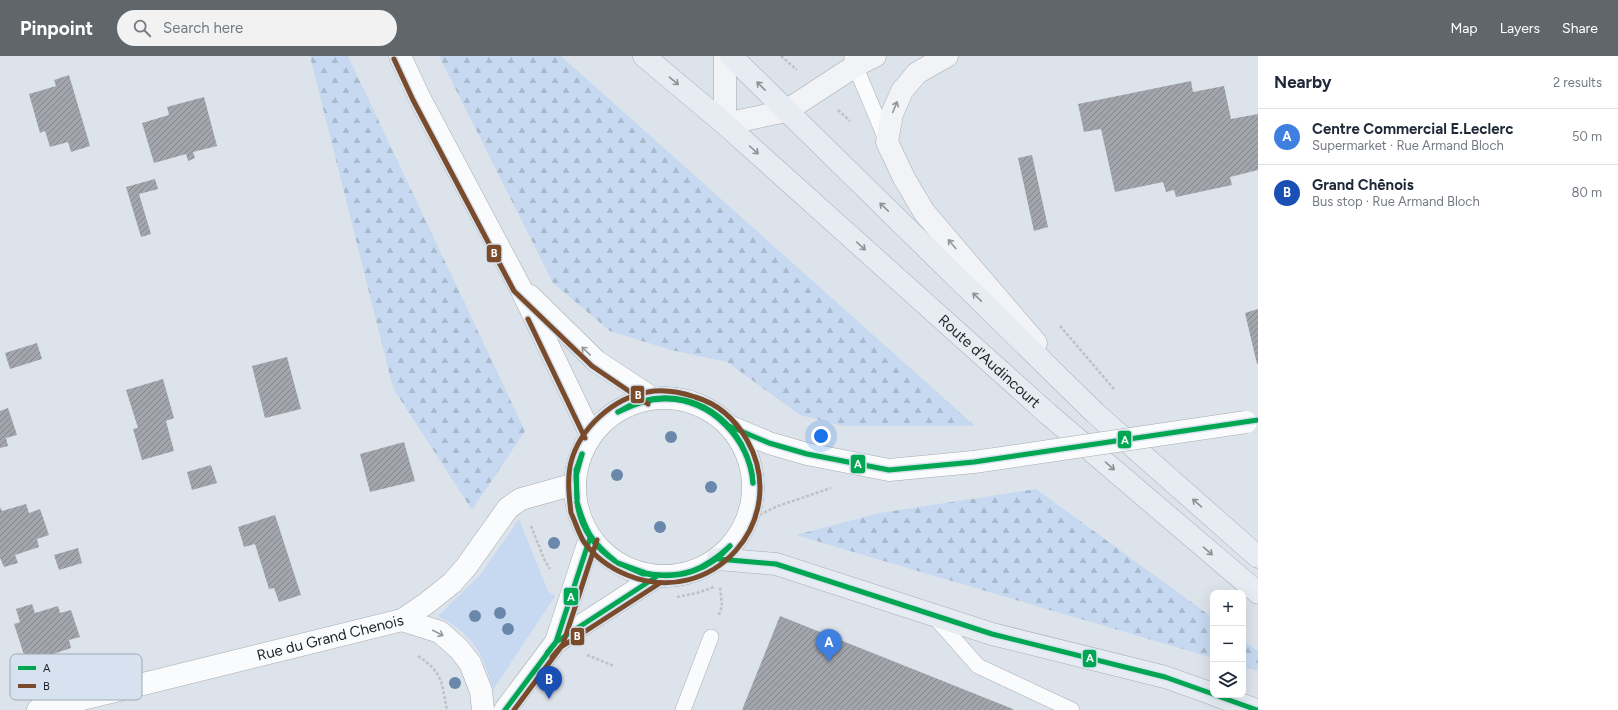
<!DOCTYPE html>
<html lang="en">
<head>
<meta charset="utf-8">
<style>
	:root { --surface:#fff; --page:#f2f2f3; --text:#1f2937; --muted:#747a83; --line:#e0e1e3; --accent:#61666b }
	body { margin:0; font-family:Figtree,sans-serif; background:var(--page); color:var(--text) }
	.controls { position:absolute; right:12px; bottom:12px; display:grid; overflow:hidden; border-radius:8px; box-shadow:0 4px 16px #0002 }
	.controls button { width:36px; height:36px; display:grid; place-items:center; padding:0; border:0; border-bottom:1px solid var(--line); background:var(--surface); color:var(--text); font:20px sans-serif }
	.you { position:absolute; left:821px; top:380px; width:14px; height:14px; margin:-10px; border:3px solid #fff; border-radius:50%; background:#1a73e8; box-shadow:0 0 0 6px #1a73e833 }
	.badge { display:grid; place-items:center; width:26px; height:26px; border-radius:50%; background:var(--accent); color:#fff; font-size:13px; font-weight:700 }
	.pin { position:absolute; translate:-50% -33px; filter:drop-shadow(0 1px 2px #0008) }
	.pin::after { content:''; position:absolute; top:21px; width:14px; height:12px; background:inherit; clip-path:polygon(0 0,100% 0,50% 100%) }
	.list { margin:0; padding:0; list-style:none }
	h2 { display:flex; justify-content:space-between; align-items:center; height:52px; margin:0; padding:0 16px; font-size:17px }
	h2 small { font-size:13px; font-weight:400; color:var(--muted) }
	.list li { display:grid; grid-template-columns:26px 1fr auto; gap:12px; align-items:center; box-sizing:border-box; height:56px; padding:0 16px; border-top:1px solid var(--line) }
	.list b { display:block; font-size:15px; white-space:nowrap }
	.list p { margin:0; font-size:13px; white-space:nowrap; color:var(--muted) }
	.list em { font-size:13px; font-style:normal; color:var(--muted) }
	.icon { flex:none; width:22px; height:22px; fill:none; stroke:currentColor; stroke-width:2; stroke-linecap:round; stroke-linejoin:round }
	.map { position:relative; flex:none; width:1258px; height:654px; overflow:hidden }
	header { display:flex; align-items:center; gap:24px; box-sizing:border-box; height:56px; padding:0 20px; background:var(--accent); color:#fff }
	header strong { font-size:19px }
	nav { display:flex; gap:22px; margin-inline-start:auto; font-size:14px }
	.search { width:280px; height:36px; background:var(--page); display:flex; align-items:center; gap:10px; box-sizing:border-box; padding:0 14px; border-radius:22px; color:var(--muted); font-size:15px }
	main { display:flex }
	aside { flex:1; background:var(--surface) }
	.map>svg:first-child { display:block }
</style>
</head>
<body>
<header>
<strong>Pinpoint</strong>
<div class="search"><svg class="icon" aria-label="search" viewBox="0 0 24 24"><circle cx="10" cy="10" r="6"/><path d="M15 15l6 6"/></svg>Search here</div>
<nav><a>Map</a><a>Layers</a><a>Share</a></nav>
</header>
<main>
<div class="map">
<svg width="1258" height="654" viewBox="0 0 1258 654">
	<defs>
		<pattern id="forest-firs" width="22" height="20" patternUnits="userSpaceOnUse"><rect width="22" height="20" fill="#c6d9f0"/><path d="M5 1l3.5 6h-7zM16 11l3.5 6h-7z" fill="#aabace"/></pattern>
		<pattern id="building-hatch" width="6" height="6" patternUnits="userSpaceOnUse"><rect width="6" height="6" fill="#a2a6ac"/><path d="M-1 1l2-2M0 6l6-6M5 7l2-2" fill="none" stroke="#83878c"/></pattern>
	</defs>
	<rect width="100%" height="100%" fill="#dde3ea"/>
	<path fill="#c6d9f0" d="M519 463 548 535 555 540 493 634C486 610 481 592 461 575 455 569 445 564 438 560L481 518Z"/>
	<g fill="url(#forest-firs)">
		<path d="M310 0H348L525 375 472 454 393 332Z"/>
		<path d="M439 0H561L975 370H842L800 359 727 306 671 294 610 275 553 227Z"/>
		<path d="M1036 433 1213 562V602L796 479 880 457Z"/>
		<path d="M1243 584 1258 595V615L1243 611Z"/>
	</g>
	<g fill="url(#building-hatch)">
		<path d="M69 19 90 90 71 96 68 86 50 91 45 75 40 77 29 38 56 30 54 24Z"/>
		<path d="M1191 25 1193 36 1224 30 1231 63 1258 58V114L1230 121 1232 129 1176 141 1174 134 1166 136 1163 126 1115 136 1101 73 1084 76 1078 48Z"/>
		<path d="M204 41 217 90 193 96 195 102 188 105 186 98 154 107 142 67 169 59 167 51Z"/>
		<path d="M1032 99 1048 171 1034 175 1018 102Z"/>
		<path d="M155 123 158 133 139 138 151 178 141 181 126 131Z"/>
		<path d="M1258 253V308H1257L1245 257Z"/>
		<path d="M37 287 42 303 10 313 5 297Z"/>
		<path d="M287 301 301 353 265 362 252 310Z"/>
		<path d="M163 323 174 362 166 365 174 395 142 404 133 373 138 372 126 334Z"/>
		<path d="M8 352 17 379 6 382 8 390 0 392V355Z"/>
		<path d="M404 386 415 425 370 436 360 398Z"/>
		<path d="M211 409 217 427 192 434 187 416Z"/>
		<path d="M26 448 29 457 40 453 49 479 37 483 39 491 15 499 18 507 4 511 0 502V451L2 455Z"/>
		<path d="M275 459 301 539 279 546 274 532 269 533 255 488 244 491 238 471Z"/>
		<path d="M78 492 82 507 59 514 54 499Z"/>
		<path d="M32 548 35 557 58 550 60 557 71 554 80 581 69 584 71 592 53 598 55 606 29 614 14 568 20 566 16 553Z"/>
		<path d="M780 560 1013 653V654H742Z"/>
	</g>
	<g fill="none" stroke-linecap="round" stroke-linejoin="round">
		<g stroke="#a7abb1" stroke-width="16">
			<g id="service">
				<path d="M852 2 887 86"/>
				<path d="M933 559 978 610 1072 654"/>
				<path d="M683 654 711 581"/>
			</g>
		</g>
		<g stroke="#a7abb1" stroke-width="23">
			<g id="minor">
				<circle cx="664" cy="431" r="89"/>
				<path d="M729 370 769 387 807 398 889 414 974 406"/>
				<path d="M402 564 440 576 459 593 470 607 481 635 483 654"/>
				<path d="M556 586 656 521"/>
				<path id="s1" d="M38 654 402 564 427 547 452 527 466 511 508 452 521 443 575 428"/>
				<path d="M505 654 556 586 590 482"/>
			</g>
		</g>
		<g stroke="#a7abb1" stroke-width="23">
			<g id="tertiary">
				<path d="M400 0 419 41 520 231 591 379"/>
				<path d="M530 240 596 305 652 342"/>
			</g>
		</g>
		<g stroke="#a7abb1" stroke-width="23">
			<g id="secondary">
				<path d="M725 0V68L786 55 855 10 875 0"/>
				<path d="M947 0 917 17 902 35 892 58 887 86 904 122 924 156 1036 287"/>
			</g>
		</g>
		<g stroke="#a5aeb9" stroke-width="23">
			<g id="primary">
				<path id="s2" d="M644 0 725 68 1048 358 1258 537"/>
				<path d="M731 0 1095 357 1258 501"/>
				<path d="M718 503 776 508 992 578 1165 621 1213 638"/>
				<path d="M1215 639 1257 654"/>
			</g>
		</g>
		<g stroke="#bfc1c4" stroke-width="2.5" stroke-dasharray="3 2" stroke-linecap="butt">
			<path d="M781 0 797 14"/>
			<path d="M838 54 850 65"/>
			<path d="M1060 270 1114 333"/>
			<path d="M746 465 778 450 831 432"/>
			<path d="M531 470 545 505 550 513"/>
			<path d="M677 541 697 537 714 531"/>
			<path d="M719 559 722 550 720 530"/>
			<path d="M587 599 614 610"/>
			<path d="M418 600C444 618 441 625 447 654"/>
		</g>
		<use href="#service" stroke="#fafbfc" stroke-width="15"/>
		<use href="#minor" stroke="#fafbfc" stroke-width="22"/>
		<use href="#tertiary" stroke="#fafbfc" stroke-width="22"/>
		<use href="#secondary" stroke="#f1f3f7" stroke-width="22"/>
		<use href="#primary" stroke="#e7ecf2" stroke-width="22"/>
		<g stroke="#a7abb1" stroke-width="23" stroke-linecap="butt">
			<path id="minor-bridge" d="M974 406 1246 366"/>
		</g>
		<use href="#minor-bridge" stroke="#fafbfc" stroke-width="22"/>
		<g stroke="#d7e2f0" stroke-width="8">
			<g id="bus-1">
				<path d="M618 356C663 328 716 343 742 389 748 401 753 413 753 427"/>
				<path d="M618 356C634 349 649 342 667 343 712 344 749 383 753 427"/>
				<path d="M729 370 769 387 807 398 889 414 974 406 1258 364"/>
				<path d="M577 443 576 414 582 398"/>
				<path d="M577 443 576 420 582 398"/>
				<path d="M577 446C586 476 591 485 615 505"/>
				<path d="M577 446C580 471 594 491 615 505"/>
				<path d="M718 503 776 508 992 578 1165 621 1213 638"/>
				<path d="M618 507 649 518"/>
				<path d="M618 507 643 518H649"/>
				<path d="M649 518C685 522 703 514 730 490"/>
				<path d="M649 518C680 524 709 514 730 490"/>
				<path d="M547 597 556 586 590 482"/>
				<path d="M1215 639 1257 654"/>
				<path d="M505 654 556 586 656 521"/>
			</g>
		</g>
		<g stroke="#d7e2f0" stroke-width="8">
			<g id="bus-2">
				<path d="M394 3 413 44 514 235 592 310 648 348"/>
				<path d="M528 263 585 382"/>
				<path d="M571 457C569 440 567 422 571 406 580 372 613 342 648 336 663 333 680 336 695 341 719 348 735 363 747 384 792 464 712 554 627 519 610 512 595 501 584 486 579 478 576 468 572 459"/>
				<path d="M552 601 563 588 597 484"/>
				<path d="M514 654 561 591 660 527"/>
			</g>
		</g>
		<use href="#bus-1" stroke="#00a651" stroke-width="5"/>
		<use href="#bus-2" stroke="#7a4b2a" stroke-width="5"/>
	</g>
	<g fill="#6a88ab">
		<circle cx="671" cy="381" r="6"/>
		<circle cx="617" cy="419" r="6"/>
		<circle cx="711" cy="431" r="6"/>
		<circle cx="660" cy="471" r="6"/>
		<circle cx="554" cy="487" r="6"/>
		<circle cx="500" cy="557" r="6"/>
		<circle cx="475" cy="560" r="6"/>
		<circle cx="508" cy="573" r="6"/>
		<circle cx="455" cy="627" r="6"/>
	</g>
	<defs><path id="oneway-shaft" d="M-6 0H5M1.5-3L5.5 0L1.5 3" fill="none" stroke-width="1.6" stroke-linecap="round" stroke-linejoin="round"/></defs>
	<g stroke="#8d9197">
		<use href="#oneway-shaft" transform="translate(674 25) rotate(40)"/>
		<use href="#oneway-shaft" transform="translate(761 30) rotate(-135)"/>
		<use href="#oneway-shaft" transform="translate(754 94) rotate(42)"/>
		<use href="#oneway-shaft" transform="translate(884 151) rotate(-136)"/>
		<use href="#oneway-shaft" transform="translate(861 190) rotate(42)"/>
		<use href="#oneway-shaft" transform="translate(977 241) rotate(-136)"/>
		<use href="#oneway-shaft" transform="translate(1110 410) rotate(41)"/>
		<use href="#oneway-shaft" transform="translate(1197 447) rotate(-139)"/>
		<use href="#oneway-shaft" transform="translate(1208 495) rotate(41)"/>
	</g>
	<g stroke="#929599">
		<use href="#oneway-shaft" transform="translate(895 51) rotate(-67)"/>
		<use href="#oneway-shaft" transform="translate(952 188) rotate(-130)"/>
	</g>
	<g stroke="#97999c">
		<use href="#oneway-shaft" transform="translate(586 295) rotate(-136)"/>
		<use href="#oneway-shaft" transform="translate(438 577) rotate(27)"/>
	</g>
	<g text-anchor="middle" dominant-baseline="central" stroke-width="3" stroke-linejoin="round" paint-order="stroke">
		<g font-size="15" fill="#1e2227" stroke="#d7e2f0">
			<text stroke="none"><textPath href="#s2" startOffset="461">Route d'Audincourt</textPath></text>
			<text stroke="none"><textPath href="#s1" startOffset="301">Rue du Grand Chenois</textPath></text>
		</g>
	</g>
	<rect x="10" y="598" width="132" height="46" rx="6" fill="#d7e2f0" stroke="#a0a8b4" stroke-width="1"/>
	<rect x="18" y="610" width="18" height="4" fill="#00a651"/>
	<rect x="18" y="628" width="18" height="4" fill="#7a4b2a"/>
	<g font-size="11" fill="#1e2227">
		<text x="43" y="616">A</text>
		<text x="43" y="634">B</text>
	</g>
	<g stroke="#d7e2f0" stroke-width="1.5">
		<rect x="486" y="188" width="16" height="19" rx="4" fill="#7a4b2a"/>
		<rect x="630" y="329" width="15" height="19" rx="4" fill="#7a4b2a"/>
		<rect x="1117" y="374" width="15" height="19" rx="4" fill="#00a651"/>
		<rect x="850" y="398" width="16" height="20" rx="4" fill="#00a651"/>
		<rect x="563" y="531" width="16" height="19" rx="4" fill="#00a651"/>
		<rect x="570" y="571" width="15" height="19" rx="4" fill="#7a4b2a"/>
		<rect x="1082" y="593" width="15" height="19" rx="4" fill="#00a651"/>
	</g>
	<g font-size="11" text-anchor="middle" font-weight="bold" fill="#fff">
		<text x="494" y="201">B</text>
		<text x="638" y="343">B</text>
		<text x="1125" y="388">A</text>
		<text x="858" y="412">A</text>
		<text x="571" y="545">A</text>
		<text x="577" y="584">B</text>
		<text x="1090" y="606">A</text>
	</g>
</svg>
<div class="controls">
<button>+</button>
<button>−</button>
<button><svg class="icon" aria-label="layers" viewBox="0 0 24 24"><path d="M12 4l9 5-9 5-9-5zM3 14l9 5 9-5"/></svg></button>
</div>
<div class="you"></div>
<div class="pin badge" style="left:829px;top:606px;background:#3f7fe0">A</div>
<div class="pin badge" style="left:549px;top:643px;background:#1a4fb4">B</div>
</div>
<aside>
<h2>Nearby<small>2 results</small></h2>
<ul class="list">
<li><span class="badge" style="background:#3f7fe0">A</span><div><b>Centre Commercial E.Leclerc</b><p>Supermarket · Rue Armand Bloch</p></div><em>50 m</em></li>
<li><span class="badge" style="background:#1a4fb4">B</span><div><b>Grand Chênois</b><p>Bus stop · Rue Armand Bloch</p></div><em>80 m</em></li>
</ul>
</aside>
</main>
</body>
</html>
